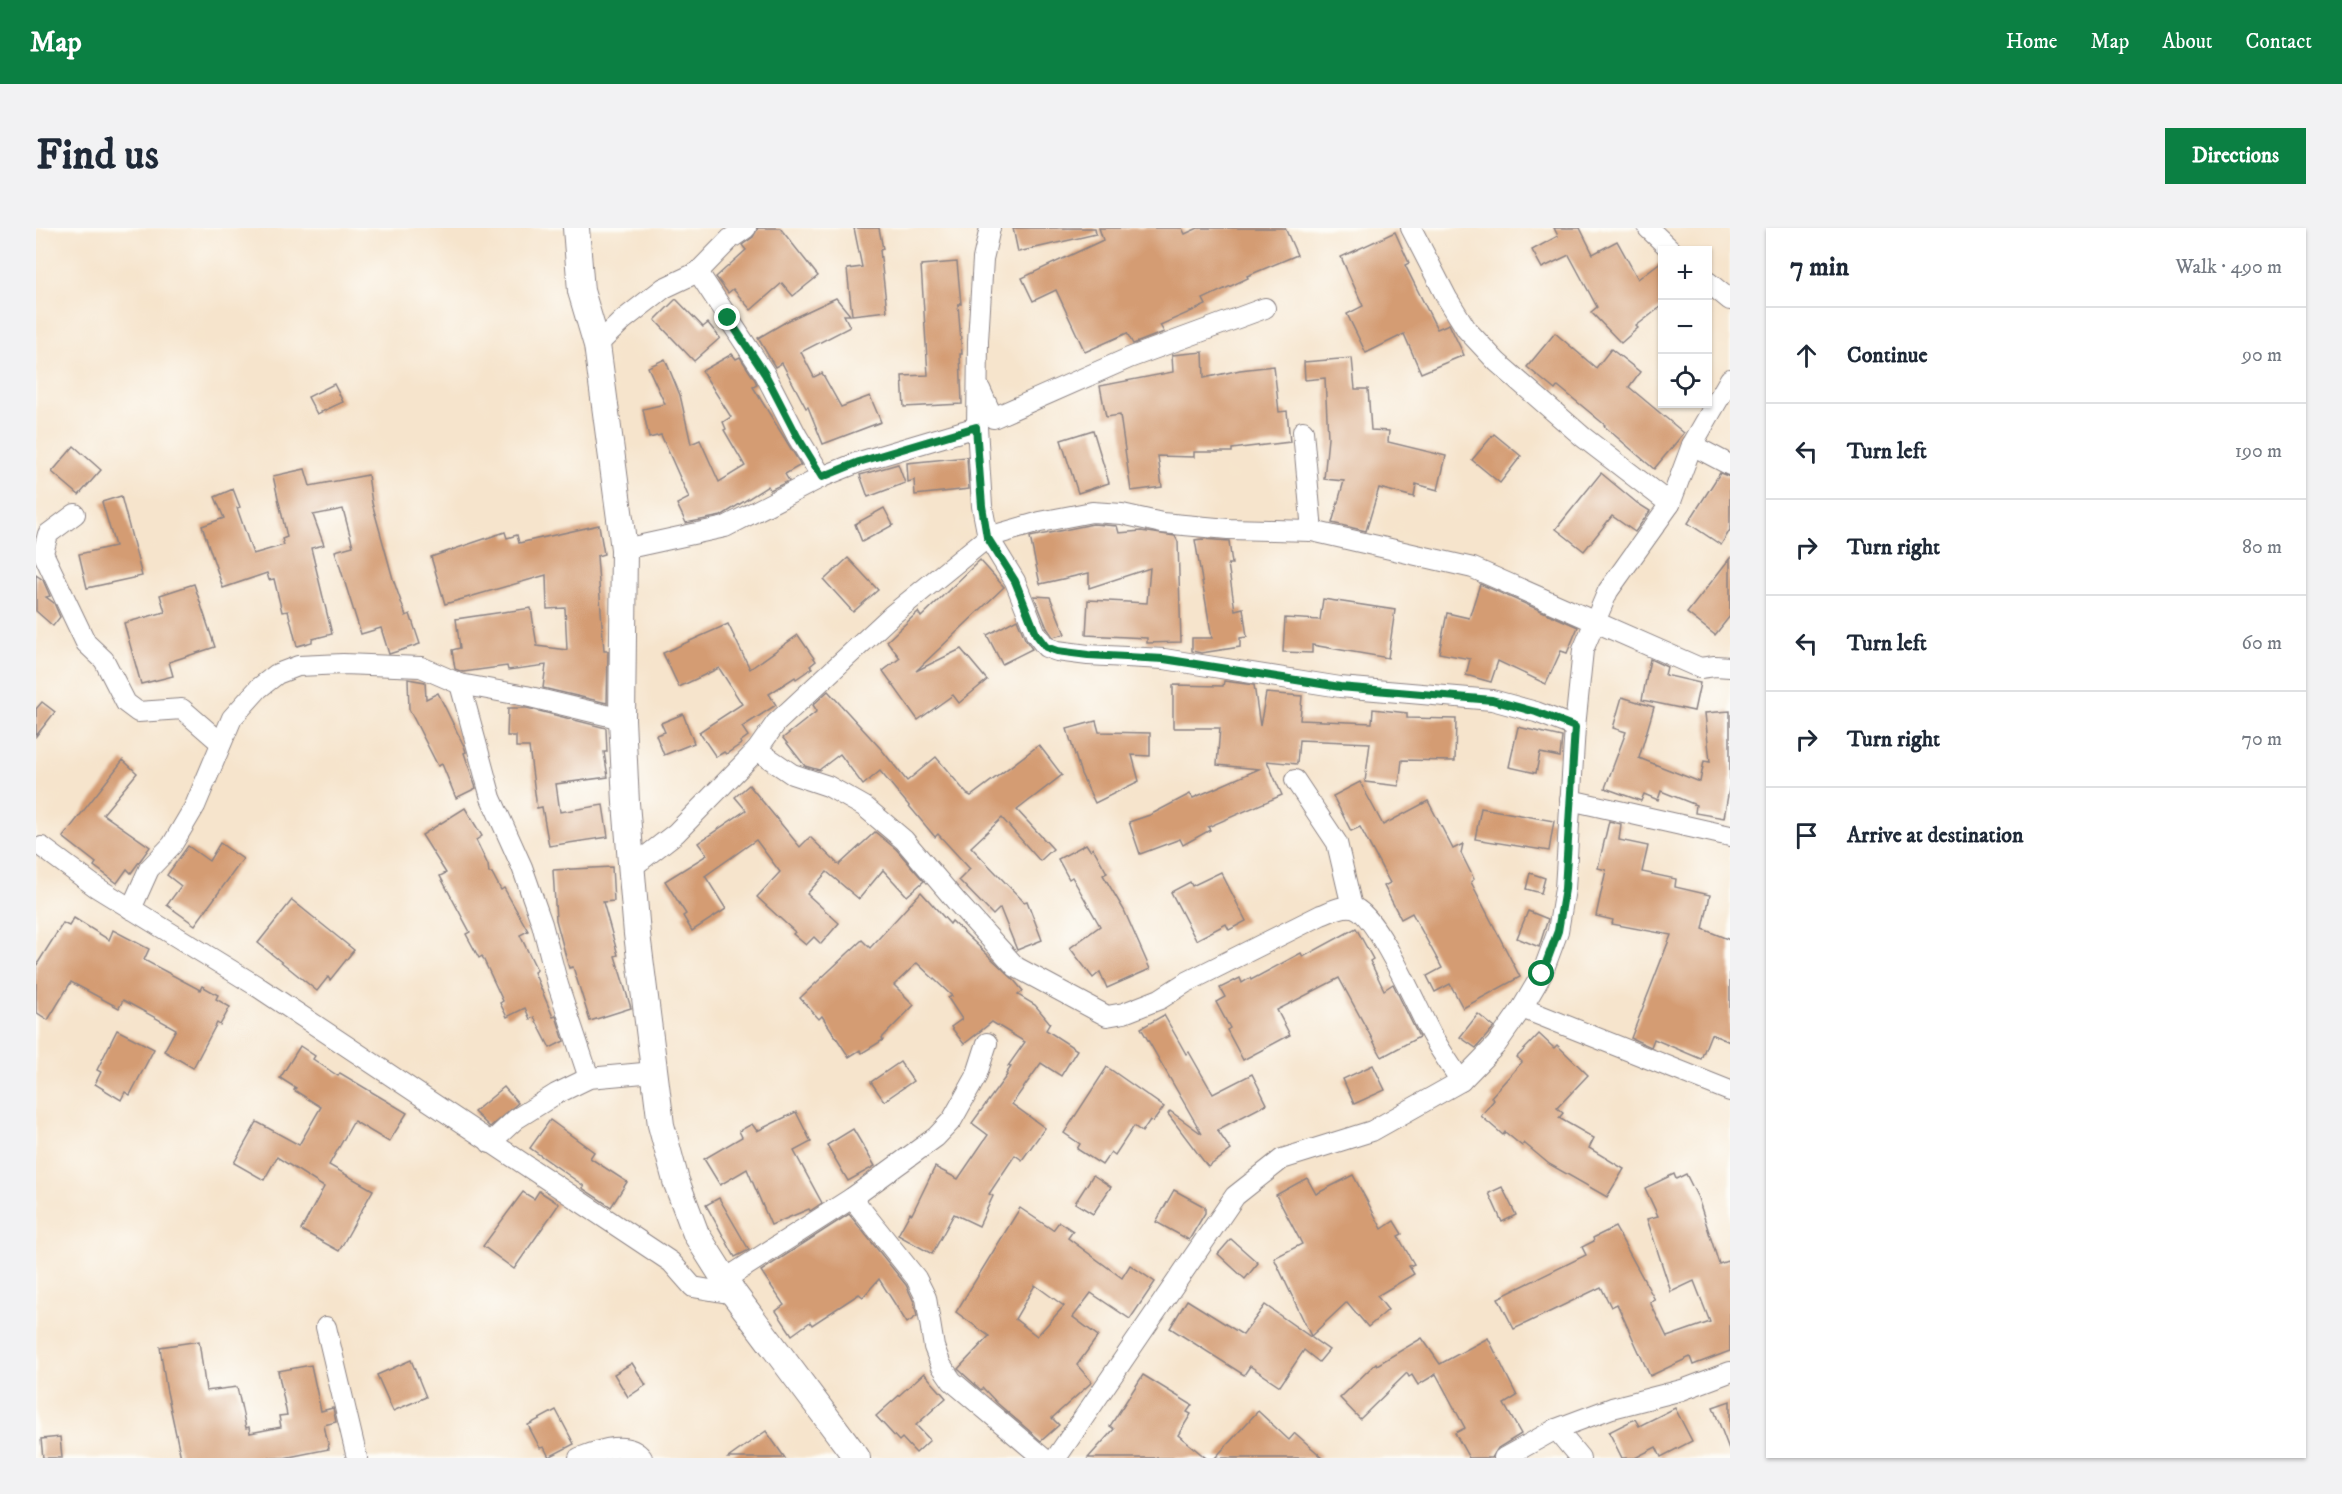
<!DOCTYPE html>
<html lang="en">
<head>
<meta charset="utf-8">
<style>
	:root { --surface:#fff; --page:#f2f2f3; --text:#1f2937; --muted:#747a83; --line:#e0e1e3; --accent:#0b8043 }
	body { margin:0; font-family:"IM FELL DW Pica",serif; background:var(--page); color:var(--text) }
	.controls { position:absolute; right:18px; top:18px; display:grid; overflow:hidden; border-radius:0px; box-shadow:0 2px 4px #0004 }
	.controls button { width:54px; height:54px; display:grid; place-items:center; padding:0; border:0; border-bottom:2px solid var(--line); background:var(--surface); color:var(--text); font:30px sans-serif }
	.stop { position:absolute; width:18px; height:18px; margin:-14px; border:4px solid #0b8043; border-radius:50%; background:#fff }
	.stop.end { background:#0b8043; border-color:#fff; box-shadow:0 2px 6px #0008 }
	.list { margin:0; padding:0; list-style:none }
	h2 { display:flex; justify-content:space-between; align-items:center; height:78px; margin:0; padding:0 24px; font-size:26px }
	h2 small { font-size:20px; font-weight:400; color:var(--muted) }
	.list li { display:grid; grid-template-columns:39px 1fr auto; gap:18px; align-items:center; box-sizing:border-box; height:96px; padding:0 24px; border-top:2px solid var(--line) }
	.list b { display:block; font-size:22px; white-space:nowrap }
	.list em { font-size:20px; font-style:normal; color:var(--muted) }
	.icon { flex:none; width:33px; height:33px; fill:none; stroke:currentColor; stroke-width:2; stroke-linecap:round; stroke-linejoin:round }
	.map { position:relative; flex:none; width:1694px; height:1230px; overflow:hidden; border-radius:0px }
	header { display:flex; align-items:center; gap:36px; box-sizing:border-box; height:84px; padding:0 30px; background:var(--accent); color:#fff }
	header strong { font-size:28px }
	nav { display:flex; gap:33px; margin-inline-start:auto; font-size:21px }
	.intro { display:flex; align-items:center; justify-content:space-between; box-sizing:border-box; height:144px; padding:0 36px }
	h1 { margin:0; font-size:42px }
	.button { padding:15px 27px; border-radius:0px; background:var(--accent); color:#fff; font-size:21px; font-weight:700 }
	main { display:flex; gap:36px; padding:0 36px }
	aside { flex:1; background:var(--surface); border-radius:0px; box-shadow:0 2px 4px #0004 }
	.map>svg:first-child { display:block }
</style>
</head>
<body>
<header>
<strong>Map</strong>
<nav><a>Home</a><a>Map</a><a>About</a><a>Contact</a></nav>
</header>
<div class="intro"><h1>Find us</h1><a class="button">Directions</a></div>
<main>
<div class="map">
<svg width="1694" height="1230" viewBox="0 0 1694 1230">
	<rect width="100%" height="100%" fill="#fdfcf7"/>
	<filter id="ink" filterUnits="userSpaceOnUse"><feTurbulence type="fractalNoise" baseFrequency=".0167" numOctaves="2"/><feDisplacementMap in="SourceGraphic" scale="12" xChannelSelector="R" yChannelSelector="G"/><feConvolveMatrix kernelMatrix="1 2 1 2 8 2 1 2 1" color-interpolation-filters="sRGB"/></filter>
	<filter id="wash" filterUnits="userSpaceOnUse"><feTurbulence type="fractalNoise" baseFrequency=".008" numOctaves="4" result="noise"/><feDisplacementMap in="SourceGraphic" scale="24" xChannelSelector="R" yChannelSelector="G"/><feGaussianBlur stdDeviation="1.35" result="paint"/><feColorMatrix in="noise" values="0 0 0 0 0 0 0 0 0 0 0 0 0 0 0 0 0 1.4 0 .05"/><feComposite in="paint" operator="in"/></filter>
	<g filter="url(#wash)">
		<rect width="100%" height="100%" fill="#f6e4cc"/>
		<g id="blocks">
			<g fill="#d49c73" fill-rule="evenodd">
				<path d="M722 0H744L782 48 757 68 746 55 715 82 697 61 692 65 680 49 710 22 706 17 717 9Z"/>
				<path d="M818 0H843L847 21 844 22 851 83 816 87 811 41 826 39Z"/>
				<path d="M977 0H1059L1060 6 982 24Z"/>
				<path d="M1063 0H1146L1149 6 1162 0H1249L1261 27 1211 48 1212 50 1167 71 1170 77 1124 97 1128 104 1097 116 1091 105 1049 124 1020 62 997 73 986 50 1067 12Z"/>
				<path d="M1518 0H1544L1557 26 1581 13 1602 51 1626 33V78L1600 98 1602 100 1585 115 1555 84 1561 79 1533 27 1506 40 1496 22 1522 8Z"/>
				<path d="M1359 4 1373 35 1369 37 1401 101 1413 96 1428 127 1385 145 1368 106 1330 125 1311 86 1327 78 1305 29Z"/>
				<path d="M921 34 925 76H922L926 126H924L926 176 868 179 866 148 892 147 885 37Z"/>
				<path d="M800 70 814 87H808L814 99 765 124 778 149 786 145 805 179 834 168 845 194 787 216 772 179 770 180 746 135 739 139 722 110 753 92Z"/>
				<path d="M640 71 667 99 672 95 684 110 658 133 619 92Z"/>
				<path d="M1519 105 1560 140 1575 121 1604 144 1593 159 1648 205 1618 241 1568 198 1569 197 1522 158 1519 162 1491 139Z"/>
				<path d="M1167 124 1168 150 1204 142 1238 138 1243 184 1251 183 1254 214 1196 221V224H1158V229L1122 228 1126 259 1095 263 1084 187 1070 189 1064 158 1137 144 1136 127Z"/>
				<path d="M696 126 700 131 704 129 719 152 721 157 717 159 765 237 749 246 753 253 734 262 732 258 685 288 650 295 641 276 653 270 625 207 613 210 607 181 629 176 612 139 629 131 644 167 655 216 664 212 683 254 709 238 688 202 690 201 687 194 695 189 666 143Z"/>
				<path d="M1316 130 1319 161H1332L1335 202 1353 203 1352 214 1410 228 1402 262 1380 256 1378 269 1343 260 1330 303 1296 295 1308 253 1288 251 1292 210 1289 150 1269 152 1268 134Z"/>
				<path d="M298 156 307 174 281 186 272 169Z"/>
				<path d="M1057 202 1073 255 1042 265 1025 212Z"/>
				<path d="M1458 206 1485 228 1464 255 1436 232Z"/>
				<path d="M38 218 65 242 43 267 16 244Z"/>
				<path d="M931 229 933 261 879 267 878 252 872 254 871 235Z"/>
				<path d="M862 236 869 255 832 269 824 247Z"/>
				<path d="M269 241 274 258 332 247 336 275 357 351 370 388 374 386 384 416 353 426 345 400 325 406 299 323 317 318 307 281 277 287 288 317 275 320 296 406 276 411V414L261 418 252 383 246 384 238 351 233 352 231 345 187 360 166 298 188 290 179 269 197 261 204 279 201 280 217 326 248 317 246 311 251 309 237 248Z"/>
				<path d="M1565 245 1601 275 1614 283 1599 304 1576 288 1548 323 1520 301Z"/>
				<path d="M1684 245 1694 249V302L1685 317 1652 295Z"/>
				<path d="M85 268 106 348 51 360 43 326 79 318 66 274Z"/>
				<path d="M848 280 857 297 826 314 819 296Z"/>
				<path d="M1057 296 1081 298 1083 305 1105 303 1139 308 1142 314 1145 414 1111 415V410L1050 407 1052 372 1111 375 1114 340 1053 360V345L1004 356 994 309Z"/>
				<path d="M563 297 568 326 561 328 568 423H572L571 475 507 460 510 437 472 442 471 438 427 444 419 441 416 422 424 420 420 391 495 380 501 418 531 422 529 380 511 381 510 347 409 376 395 329 469 304 471 310 481 307 483 315Z"/>
				<path d="M1166 311 1193 313 1196 336H1192L1199 382 1207 380 1211 409 1204 410V419L1165 425 1156 423V410H1176L1159 312Z"/>
				<path d="M812 330 842 362 817 384 788 352Z"/>
				<path d="M1694 330V388L1679 407 1651 385Z"/>
				<path d="M944 332 968 359 880 443 925 421 951 452 923 475 917 467 882 492 847 443 864 430 851 413 882 384 885 389Z"/>
				<path d="M0 347 7 352 14 368 10 369 18 375 24 389 17 398 0 383Z"/>
				<path d="M158 356 179 419 133 434 137 448 105 456 88 395 129 384 124 367Z"/>
				<path d="M1444 356 1542 399 1531 425 1525 423 1510 456 1462 433 1455 454 1430 447 1434 431 1403 425 1411 385 1433 390Z"/>
				<path d="M998 368 1014 369 1029 406 1017 409 1011 400Z"/>
				<path d="M1287 371 1359 382 1352 430 1276 417V425L1247 424 1249 390 1284 392Z"/>
				<path d="M981 391 989 411 996 421 966 436 951 407Z"/>
				<path d="M692 396 714 441 762 407 780 433 774 438 776 440 760 451 759 449 733 466 740 477 706 499 712 508 704 514 705 516 690 526 688 524 680 529 663 504 706 476 683 440 643 459 627 425Z"/>
				<path d="M1614 431 1631 439 1629 447 1664 455 1658 483 1606 472Z"/>
				<path d="M372 451 389 454 390 471 402 465 428 518 430 524 428 525 440 560 420 570 406 536 402 538 373 481Z"/>
				<path d="M1188 453 1218 457 1224 498 1230 465 1266 468 1264 492 1336 495 1337 481 1371 485V490L1420 491 1419 533 1366 532 1363 558 1329 554 1334 515 1263 512 1261 536 1231 533 1246 567 1172 599 1174 602 1147 617 1144 611 1104 626 1093 594 1114 587 1154 566 1157 570 1223 541 1181 537 1184 500H1137V457L1187 458Z"/>
				<path d="M792 463 845 521 871 553 900 529 931 566 935 568 1003 517 1026 547 981 582 1017 621 1004 633 966 590 935 619 988 674 991 673 1006 712 981 722 964 680 957 687 923 652 934 641 902 606 899 609 844 543 827 557 804 526 783 542 769 538 747 510 781 483 777 477Z"/>
				<path d="M1586 469 1618 479 1603 530 1664 554 1668 533 1674 534 1669 485 1694 483V556L1688 590 1659 585 1660 577 1625 563 1622 572 1608 566 1605 573 1569 560 1590 504 1577 500Z"/>
				<path d="M6 474 19 484 0 508V481Z"/>
				<path d="M472 480H491L570 500 571 524H568L572 549 520 556 524 584 567 577 572 609 513 618 506 579 501 580 493 519H480V508H471Z"/>
				<path d="M647 486 658 515 628 527 620 507 629 504 625 495Z"/>
				<path d="M1060 493 1063 504 1114 505V528L1096 527 1103 553 1059 575 1045 546 1031 501Z"/>
				<path d="M1482 499 1526 509 1524 529 1504 525 1500 545 1473 539Z"/>
				<path d="M87 532 101 545 67 586 114 619 95 645 91 641 81 655 58 638 60 635 27 609Z"/>
				<path d="M1324 554 1347 597 1392 573 1417 621 1427 616 1425 625 1438 651 1435 654 1484 749 1427 780 1414 756 1399 764 1391 748 1406 740 1376 685 1365 691 1348 658 1354 655 1324 599 1315 603 1297 568Z"/>
				<path d="M713 557 764 619 774 609 803 637 839 604 860 621 888 653 871 668 847 642 823 671 791 644 771 666 803 695 785 716 778 709 770 717 757 706 759 704 721 669 744 644 720 612 669 648 690 681 656 703 647 688 650 686 629 653 671 627 662 615 710 582 699 569Z"/>
				<path d="M429 580 446 608 440 612 452 637 453 645H456L465 662 468 660 492 703 484 707 501 742 498 744 517 789 520 788 528 813 514 820 498 789 494 791 489 780 471 789 464 775 467 773 446 728 443 730 430 706 434 704 404 648 410 645 386 607Z"/>
				<path d="M1445 580 1518 593 1513 623 1439 611Z"/>
				<path d="M1573 593 1585 596 1583 612 1612 618 1606 644 1640 651 1639 659 1674 667 1667 701 1694 712V814L1675 806 1665 831 1618 811 1615 819 1595 810 1635 707 1576 696 1577 692 1560 688 1570 642 1562 640Z"/>
				<path d="M184 615 207 631 159 697 131 677 145 658 131 647 152 618 173 633Z"/>
				<path d="M1050 616 1054 622 1057 620 1071 645 1067 647 1088 682 1114 741 1071 760 1064 744 1057 750 1034 720 1064 698 1036 649 1033 651 1022 631Z"/>
				<path d="M576 639 578 673 567 674 582 727 579 728 595 780 554 793 537 739 533 740 520 692 517 642Z"/>
				<path d="M1185 644 1210 693 1193 702 1190 696 1160 712 1135 664 1154 654 1156 658Z"/>
				<path d="M1494 645 1509 650 1505 665 1490 661Z"/>
				<path d="M885 664 914 696 916 693 977 751 987 763 982 767 999 777 1014 795 1010 802 1041 822 1025 848 1005 835 976 876 1009 900 986 932 979 927 953 966 957 968 943 998 918 986 896 1026 862 1007 874 985 876 986 899 939 922 951 952 907 936 895 971 847 970 846 975 839 972 838 989 814 956 794 928 816 915 799 926 791 912 770 916 768 881 735 858 757 878 777 846 810 847 812 826 825 824 822 813 829 786 788 783 791 764 770 826 712 834 720Z"/>
				<path d="M256 672 318 722 294 752 292 749 281 763 222 715Z"/>
				<path d="M1492 683 1512 691 1503 719 1481 710Z"/>
				<path d="M38 690 73 712 77 702 113 721 108 732 164 762 166 758 182 767 180 771 194 779 184 797 181 795 157 840 128 823 140 801 87 772 83 780 35 754 12 792 0 784V738L27 695 33 698Z"/>
				<path d="M1320 700 1337 731 1334 733 1348 762 1357 756 1383 809 1346 829 1303 750 1241 782 1254 807 1207 832 1191 802 1194 800 1180 774 1189 769 1184 760 1204 750 1206 755 1214 750 1215 752 1265 725 1267 729Z"/>
				<path d="M1442 786 1458 799 1440 820 1424 809Z"/>
				<path d="M1128 787 1150 826 1153 824 1177 866 1216 846 1231 876 1181 902 1195 922 1172 939 1132 886 1134 883 1166 906 1105 800Z"/>
				<path d="M81 802 118 821 94 867 89 864 85 872 59 856 65 844 61 842Z"/>
				<path d="M1503 806 1518 820 1521 817 1552 847 1521 880 1527 885 1523 890 1558 910 1553 920 1588 941 1571 969 1513 936 1488 915 1486 918 1469 904 1467 907 1445 888 1458 872 1455 869 1486 834 1481 829Z"/>
				<path d="M264 818 279 828 277 831 302 848 304 845 371 885 353 914 318 893 293 937 337 962 303 1023 265 1002 288 959 241 929 228 952 198 935 221 894 263 917 285 879 258 862 260 860 244 850Z"/>
				<path d="M864 834 877 853 848 873 835 854Z"/>
				<path d="M1337 837 1349 862 1318 876 1307 851Z"/>
				<path d="M1071 839 1128 879 1117 894 1114 892 1106 904 1098 898 1079 927 1075 924 1066 937 1041 921 1044 916 1028 905Z"/>
				<path d="M468 859 482 875 454 899 438 884Z"/>
				<path d="M760 884 775 914 758 923 786 975 774 983 773 981 735 997 711 941 684 957 668 931 706 909 703 903 716 896 721 903Z"/>
				<path d="M514 892 558 924 554 930 591 954 575 979 546 960 548 958 494 920Z"/>
				<path d="M817 901 839 938 812 953 791 917Z"/>
				<path d="M1638 946 1640 951 1650 946 1662 970 1683 1036 1694 1032V1123L1657 1137 1654 1129 1614 1148 1581 1076 1575 1079 1565 1059 1478 1101 1462 1070 1550 1027 1546 1019 1558 1013 1557 1010 1579 999 1619 1072 1614 1074 1631 1109 1674 1094 1658 1053 1635 1064 1611 991 1622 988 1609 960Z"/>
				<path d="M1057 947 1075 959 1057 986 1039 975Z"/>
				<path d="M1317 947 1346 1001 1358 993 1366 1006 1362 1008 1378 1036 1373 1038 1378 1046 1341 1068 1352 1082 1332 1099 1311 1074 1275 1108 1238 1030 1266 1016 1240 967 1271 950 1280 966Z"/>
				<path d="M1466 959 1480 987 1466 994 1453 965Z"/>
				<path d="M1138 962 1169 979V985L1153 1012 1120 994Z"/>
				<path d="M503 963 523 976 478 1041 447 1018 487 964 498 971Z"/>
				<path d="M683 970 713 1022 699 1029 670 977Z"/>
				<path d="M984 980 1017 1002 1023 994 1037 1003 1032 1010 1086 1050 1094 1037 1119 1054 1094 1091 1055 1065 1037 1089 1062 1108 1041 1137 1056 1154 1016 1190 1023 1197 1005 1213 961 1175 947 1160 945 1162 922 1141 953 1108 920 1084ZM999 1057 1028 1078 1001 1108 979 1091Z"/>
				<path d="M813 986 870 1057 878 1074 881 1088 871 1095 843 1051 827 1069 823 1066 776 1097 774 1094 756 1107 740 1083 748 1077 725 1043Z"/>
				<path d="M1195 1011 1222 1035 1209 1051 1182 1026Z"/>
				<path d="M1151 1072 1207 1107 1229 1077 1293 1122 1283 1134 1268 1122 1244 1158 1214 1138 1208 1147 1134 1100Z"/>
				<path d="M1386 1110 1404 1136 1452 1110 1481 1168 1468 1176 1485 1206 1462 1220 1456 1230H1433L1419 1205 1429 1200 1400 1146 1382 1157 1376 1147 1373 1149 1371 1145 1324 1191 1304 1170 1340 1135 1341 1137Z"/>
				<path d="M163 1113 170 1163 201 1159 210 1200 213 1199 214 1205 245 1199 243 1188 251 1187 242 1143 275 1137 285 1183 297 1180 300 1194 288 1197 293 1221 248 1230H145L130 1159 124 1119Z"/>
				<path d="M375 1132 390 1169 357 1183 341 1147Z"/>
				<path d="M596 1135 610 1157 592 1169 578 1146Z"/>
				<path d="M888 1145 910 1170 880 1197 894 1212 880 1225 866 1210 863 1213 840 1188Z"/>
				<path d="M1107 1147 1156 1177 1151 1184 1155 1186 1142 1207 1170 1230H1052L1078 1201 1074 1198Z"/>
				<path d="M1694 1173V1221H1693L1677 1179Z"/>
				<path d="M1639 1180 1656 1213 1625 1229 1620 1219 1599 1230H1586L1573 1204 1599 1191 1603 1198Z"/>
				<path d="M520 1182 538 1216 513 1229 508 1219 504 1220 492 1197Z"/>
				<path d="M1222 1183 1253 1212 1259 1205 1287 1230H1179Z"/>
				<path d="M730 1203 749 1230H692Z"/>
				<path d="M24 1209 26 1230H7L5 1211Z"/>
			</g>
		</g>
	</g>
	<g filter="url(#ink)">
		<use href="#blocks" fill-opacity="0" stroke="#8c8384" stroke-width="1.5"/>
		<g fill="none" stroke-linecap="round" stroke-linejoin="round">
			<g stroke="#8c8384" stroke-width="22">
				<g id="minor">
					<path d="M954 0 947 31 942 113 941 199 946 278 952 309 979 353 1000 406 1010 419 1021 423 1052 427 1128 431 1304 459 1456 472 1500 484 1539 499"/>
					<path d="M1375 0 1411 70 1431 102 1461 134 1547 209 1634 276"/>
					<path d="M1612 0 1635 22"/>
					<path d="M662 44 729 146 761 208 786 249"/>
					<path d="M1672 54 1694 72"/>
					<path d="M561 117 587 92 628 60 662 44 694 11 710 0"/>
					<path d="M944 161 957 190 1093 130 1229 80"/>
					<path d="M1267 203 1276 303"/>
					<path d="M1656 217 1694 237"/>
					<path d="M39 286 12 306 7 325 50 415 68 432 90 475 102 484 146 481 185 515"/>
					<path d="M588 321 689 299 786 249 823 234 941 199"/>
					<path d="M424 456 455 570 486 639 506 696 522 757 553 850"/>
					<path d="M721 522 756 546 792 558 829 579 868 612 920 673 980 739 1071 788 1088 785 1124 771 1149 755 1285 687C1294 684 1305 677 1316 679 1340 683 1382 782 1395 806 1404 822 1415 838 1425 853"/>
					<path d="M1259 552 1301 615 1316 679"/>
					<path d="M1534 572 1694 608"/>
					<path d="M6 619 60 659 219 757 635 1034 657 1059 698 1066"/>
					<path d="M595 640 640 605 721 522 740 495 856 387 952 309 1004 294 1056 284 1086 286 1126 295 1192 301 1276 303 1437 340 1664 440 1679 438 1694 439"/>
					<path d="M95 681 113 641 136 617 159 578 196 490 223 460 241 446 262 438 307 436 385 439 424 456 490 468 586 491"/>
					<path d="M1486 780 1694 863"/>
					<path d="M454 915 480 891 520 866 553 850 618 844"/>
					<path d="M816 970 880 1050 890 1070 898 1119 905 1137 916 1153 1007 1230"/>
					<path d="M688 1052 816 970 900 909 916 892 940 849 951 815"/>
					<path d="M290 1099 321 1230"/>
					<path d="M1520 1201 1544 1230"/>
					<path d="M543 1230C562 1223 591 1211 606 1230"/>
					<path d="M1020 1230 1199 968 1246 931 1336 903 1425 853 1460 817 1486 780 1506 746 1522 703 1529 661 1539 499 1547 422 1572 363 1634 276 1656 217 1694 151"/>
					<path d="M1468 1230 1520 1201 1576 1180 1646 1162 1694 1144"/>
				</g>
			</g>
			<g stroke="#8c8384" stroke-width="28">
				<path id="tertiary" d="M540 0 545 63 561 117 588 321 586 491 590 575 601 706 625 897 640 953 660 1006 698 1066 821 1230"/>
			</g>
			<use href="#minor" stroke="#fff" stroke-width="20"/>
			<use href="#tertiary" stroke="#fff" stroke-width="26"/>
		</g>
	</g>
	<g fill="none" stroke-linecap="round" stroke-linejoin="round" filter="url(#ink)">
		<path stroke="#0b8043" stroke-width="8" d="M692 90 729 146 761 208 786 249 823 234 940 199 946 278 951 309 979 353 1000 406 1010 419 1021 423 1052 427 1128 431 1304 459 1456 472 1500 484 1539 499 1529 661 1522 703 1506 746"/>
	</g>
</svg>
<div class="controls">
<button>+</button>
<button>−</button>
<button><svg class="icon" aria-label="locate" viewBox="0 0 24 24"><circle cx="12" cy="12" r="6"/><path d="M12 2v4M12 18v4M2 12h4M18 12h4"/></svg></button>
</div>
<div class="stop" style="left:1506px;top:746px"></div>
<div class="stop end" style="left:692px;top:90px"></div>
</div>
<aside>
<h2>7 min<small>Walk · 490 m</small></h2>
<ul class="list">
<li><svg class="icon" aria-label="ahead" viewBox="0 0 24 24"><path d="M12 20V5M6 11l6-6 6 6"/></svg><div><b>Continue</b></div><em>90 m</em></li>
<li><svg class="icon" aria-label="left" viewBox="0 0 24 24"><path d="M17 20v-9H6M10 6l-5 5 5 5"/></svg><div><b>Turn left</b></div><em>190 m</em></li>
<li><svg class="icon" aria-label="right" viewBox="0 0 24 24"><path d="M7 20v-9h11M14 6l5 5-5 5"/></svg><div><b>Turn right</b></div><em>80 m</em></li>
<li><svg class="icon" aria-label="left" viewBox="0 0 24 24"><path d="M17 20v-9H6M10 6l-5 5 5 5"/></svg><div><b>Turn left</b></div><em>60 m</em></li>
<li><svg class="icon" aria-label="right" viewBox="0 0 24 24"><path d="M7 20v-9h11M14 6l5 5-5 5"/></svg><div><b>Turn right</b></div><em>70 m</em></li>
<li><svg class="icon" aria-label="arrive" viewBox="0 0 24 24"><path d="M6 21V4h12l-3 4 3 4H6"/></svg><div><b>Arrive at destination</b></div></li>
</ul>
</aside>
</main>
</body>
</html>
